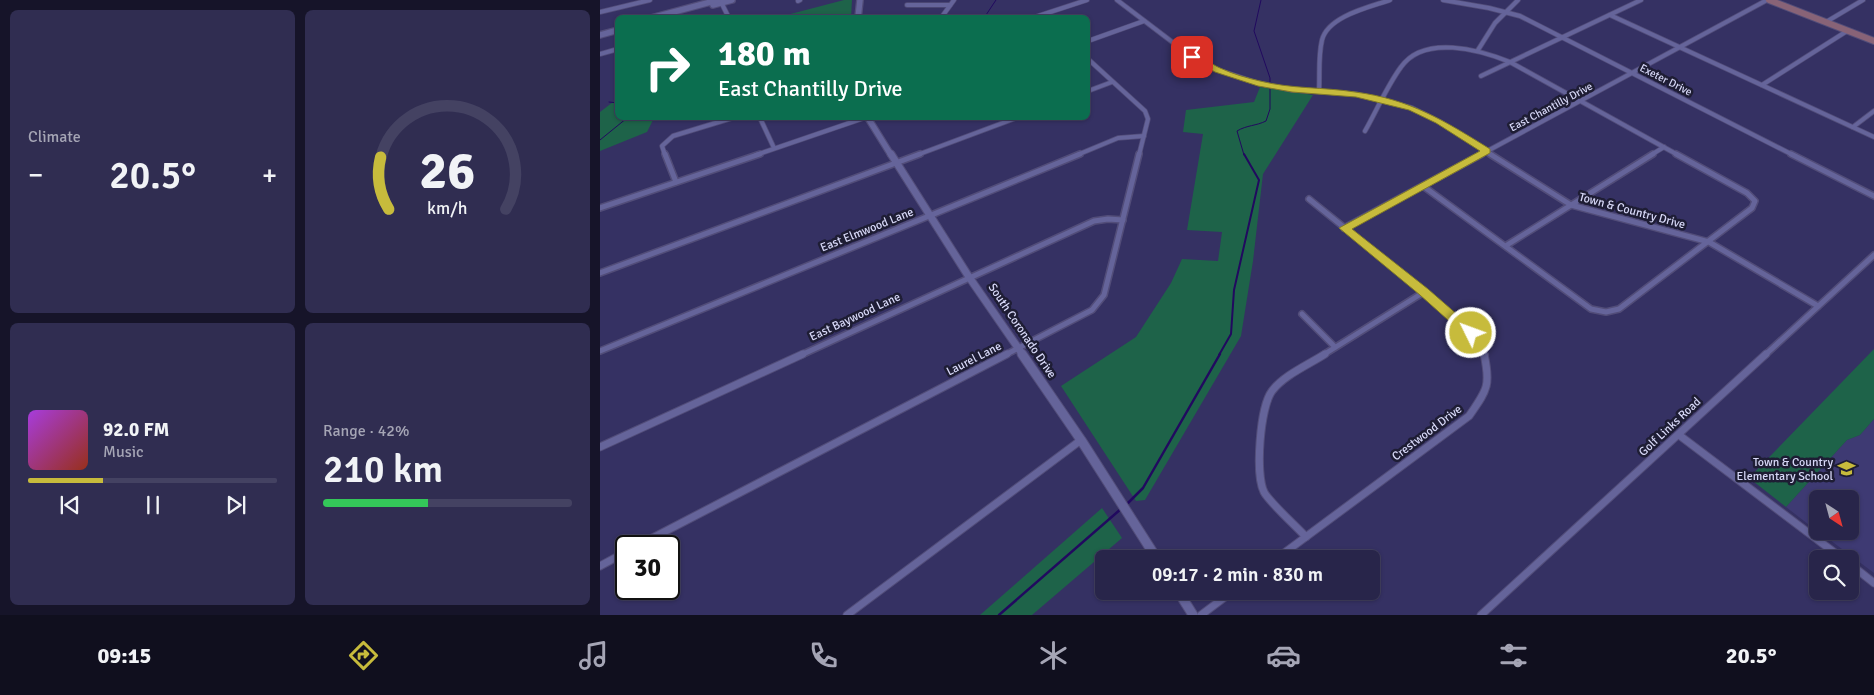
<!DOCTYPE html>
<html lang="en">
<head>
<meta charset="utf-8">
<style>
	:root { --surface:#28254a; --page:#302d51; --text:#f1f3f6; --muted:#a5a5b5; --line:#444262; --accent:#c7bb3c }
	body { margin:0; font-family:Signika,sans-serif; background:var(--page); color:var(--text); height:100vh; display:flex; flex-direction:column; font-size:19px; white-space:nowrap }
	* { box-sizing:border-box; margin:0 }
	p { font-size:16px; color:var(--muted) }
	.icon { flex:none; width:28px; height:28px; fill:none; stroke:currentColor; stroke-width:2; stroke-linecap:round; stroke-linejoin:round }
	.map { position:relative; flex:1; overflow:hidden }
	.sheet { display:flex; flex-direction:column; gap:10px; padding:10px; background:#161429; width:600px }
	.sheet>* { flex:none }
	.hud { position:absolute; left:15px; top:15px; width:475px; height:105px; border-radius:8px; box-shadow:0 1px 4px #0004,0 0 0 1px var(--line); background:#0b6e4f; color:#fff; overflow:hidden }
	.needle { width:32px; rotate:144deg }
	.fabs { position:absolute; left:1209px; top:490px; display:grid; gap:10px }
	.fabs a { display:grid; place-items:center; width:50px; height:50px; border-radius:8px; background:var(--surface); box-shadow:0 1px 4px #0004,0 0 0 1px var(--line); font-size:25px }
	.speed { position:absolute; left:15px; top:535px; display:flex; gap:10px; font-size:25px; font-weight:700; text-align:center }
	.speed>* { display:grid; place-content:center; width:65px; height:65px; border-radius:50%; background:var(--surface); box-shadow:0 1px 4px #0004,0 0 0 1px var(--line); line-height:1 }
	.speed .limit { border:2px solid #111; border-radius:8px; background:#fff; color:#111 }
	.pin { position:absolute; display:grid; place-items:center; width:42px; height:42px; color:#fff; margin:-21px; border-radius:10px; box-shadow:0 2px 8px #0006 }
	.me { position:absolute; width:55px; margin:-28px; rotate:312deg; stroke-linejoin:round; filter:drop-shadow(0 0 4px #0008) }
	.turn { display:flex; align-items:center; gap:18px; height:105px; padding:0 20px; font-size:22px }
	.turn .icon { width:65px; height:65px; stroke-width:2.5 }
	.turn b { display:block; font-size:35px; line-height:42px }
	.big { font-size:38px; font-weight:600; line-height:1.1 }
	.sheet .widget { flex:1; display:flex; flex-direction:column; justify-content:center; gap:8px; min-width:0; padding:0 18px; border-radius:8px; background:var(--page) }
	.sheet .dial { align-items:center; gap:0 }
	.dial svg { height:130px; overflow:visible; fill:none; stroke:var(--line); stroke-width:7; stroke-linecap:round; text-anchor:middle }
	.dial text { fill:var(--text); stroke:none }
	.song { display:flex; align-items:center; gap:15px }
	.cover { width:60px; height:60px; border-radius:8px; background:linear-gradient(135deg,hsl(280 70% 55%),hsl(10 70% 35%)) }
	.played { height:5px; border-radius:2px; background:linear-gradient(90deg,var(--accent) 30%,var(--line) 30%) }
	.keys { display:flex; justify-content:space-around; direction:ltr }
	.heat { display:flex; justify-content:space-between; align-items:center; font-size:28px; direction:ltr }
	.charge { height:8px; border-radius:4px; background:linear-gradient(90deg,#34c759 42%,var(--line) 0) }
	.sheet .tiles { flex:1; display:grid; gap:10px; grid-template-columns:repeat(2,1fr) }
	.trip { position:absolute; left:495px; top:550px; width:285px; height:50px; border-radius:8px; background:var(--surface); box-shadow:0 1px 4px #0004,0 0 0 1px var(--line); font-weight:600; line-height:50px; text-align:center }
	.tabs { display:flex; height:80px; justify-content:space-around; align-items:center; background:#100f1e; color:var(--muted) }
	.tabs .icon { width:35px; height:35px }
	.tabs .current { color:var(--accent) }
	.tabs b { font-size:22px; color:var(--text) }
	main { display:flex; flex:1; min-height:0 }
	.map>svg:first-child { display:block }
	.built { fill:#3e3a73 }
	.green { fill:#1e6349 }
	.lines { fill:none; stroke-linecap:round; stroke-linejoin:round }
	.stream-far2 { stroke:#21095f; stroke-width:1 }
	.stream-far1 { stroke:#21095f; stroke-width:2 }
	.stream { stroke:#21095f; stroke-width:2.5 }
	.minor-far2-casing { stroke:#524d79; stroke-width:5.5 }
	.minor-far1-casing { stroke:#524d79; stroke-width:8 }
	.minor-casing { stroke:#524d79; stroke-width:9 }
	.tertiary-far2-casing { stroke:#524d79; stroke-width:8 }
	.tertiary-far1-casing { stroke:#524d79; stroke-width:9 }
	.tertiary-casing { stroke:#524d79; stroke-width:11 }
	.secondary-casing { stroke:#524d79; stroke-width:8 }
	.minor-far2 { stroke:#65649a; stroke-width:4 }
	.minor-far1 { stroke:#65649a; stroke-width:5 }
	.minor { stroke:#65649a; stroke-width:7 }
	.tertiary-far2 { stroke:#65649a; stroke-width:5.5 }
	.tertiary-far1 { stroke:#65649a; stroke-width:7 }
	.tertiary { stroke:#65649a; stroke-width:9 }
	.secondary { stroke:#886377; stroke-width:6 }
	.route { fill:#c7bb3c; stroke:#817a27 }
	.labels { text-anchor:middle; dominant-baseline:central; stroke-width:5; stroke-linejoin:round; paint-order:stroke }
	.far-street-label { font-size:11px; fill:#d8d9f8; stroke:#1e1d34 }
	.street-label { font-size:12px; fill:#d8d9f8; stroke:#1e1d34 }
	.poi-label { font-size:12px; fill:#d8d9f8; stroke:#1e1d34; text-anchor:end }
</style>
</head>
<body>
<main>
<section class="sheet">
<div class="tiles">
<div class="widget"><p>Climate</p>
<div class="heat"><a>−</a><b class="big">20.5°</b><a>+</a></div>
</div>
<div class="widget dial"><svg viewBox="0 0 100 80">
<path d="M14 69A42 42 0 1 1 86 69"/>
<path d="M14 69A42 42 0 0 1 9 37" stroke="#c7bb3c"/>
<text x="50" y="56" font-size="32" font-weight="700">26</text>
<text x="50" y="72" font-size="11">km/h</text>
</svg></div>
<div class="widget">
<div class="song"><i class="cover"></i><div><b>92.0 FM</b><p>Music</p></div></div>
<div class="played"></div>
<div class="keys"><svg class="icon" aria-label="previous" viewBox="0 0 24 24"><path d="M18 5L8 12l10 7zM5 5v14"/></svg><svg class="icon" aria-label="pause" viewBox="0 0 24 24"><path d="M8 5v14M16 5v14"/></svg><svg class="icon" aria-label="next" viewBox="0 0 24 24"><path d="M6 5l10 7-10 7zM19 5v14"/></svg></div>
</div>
<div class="widget"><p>Range · 42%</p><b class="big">210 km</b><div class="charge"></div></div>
</div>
</section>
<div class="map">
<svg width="1274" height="615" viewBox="0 0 1274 615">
	<rect width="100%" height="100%" fill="#353163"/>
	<path class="built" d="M1274,419V573L1218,531H1250V499H1218L1217,531L1186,507L1247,440L1260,435Z"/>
	<g class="green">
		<path d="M244,0H252L251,17H179Z"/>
		<path d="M660,87L713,95L663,174L653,261L641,336L545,500L536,501L461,386L536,337L571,283L582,259L618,261L622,232L587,230L603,134L583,132L586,110L654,102Z"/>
		<path d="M17,99L18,118H54L47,132L0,151V112Z"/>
		<path d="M1274,349V419L1260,435L1247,440L1186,507L1149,478Z"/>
		<path d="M502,508L522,538L432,615H380Z"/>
	</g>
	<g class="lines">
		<g class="stream-far2">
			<path d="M384,18L396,0"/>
			<path d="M9,102L18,103"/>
			<path d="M0,140L27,118"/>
			<path d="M644,155L637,131C647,125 656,126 666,121L670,109V78L654,31L661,0"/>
		</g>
		<path class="stream-far1" d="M619,355L631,334L634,290L659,180L644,154"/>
		<g class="stream">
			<path d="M526,505L543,488L620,354"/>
			<path d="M399,615L522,508"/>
		</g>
		<defs>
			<g id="minor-far2">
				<path d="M120,0L129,18"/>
				<path d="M517,0L592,57L618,70L658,83L692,90L756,94L812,108L840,122L892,155"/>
				<path d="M843,0L889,8L920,16L1193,155"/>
				<path d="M198,1L200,0"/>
				<path d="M307,5H350"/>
				<path d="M0,12L50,0"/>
				<path d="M1010,15L1274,137"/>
				<path d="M341,18L354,0"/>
				<path d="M432,18L487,0"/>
				<path d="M1226,22L1263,0"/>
				<path d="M488,41L544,21"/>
				<path d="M878,50L895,23L918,0"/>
				<path d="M0,54L18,49"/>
				<path d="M488,59L545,111L548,119L539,155"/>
				<path d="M881,76L1041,0"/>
				<path d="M1162,85L1247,31"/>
				<path d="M488,91L512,82"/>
				<path d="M719,91C720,74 718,57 722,40C728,16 770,7 790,0"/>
				<path d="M160,118L174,148"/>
				<path d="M1253,127L1274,111"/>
				<path d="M765,131C777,110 787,86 801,67C824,34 880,50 910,62L1078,155"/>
				<path d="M65,155L62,146L73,136L132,118"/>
				<path d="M156,155L264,118"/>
				<path d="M317,155L416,118"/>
				<path d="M477,155L518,138L544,136"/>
				<path d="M880,155L1167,0"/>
				<path d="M1051,155L1064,147"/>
			</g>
			<g id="minor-far1">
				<path d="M65,154L76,182"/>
				<path d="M890,154L971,205L1109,242L1218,306"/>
				<path d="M1191,154L1274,196"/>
				<path d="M823,186L991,309L1006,312L1019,309L1152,208L1155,201L1147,193L1076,154"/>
				<path d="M709,199L824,292L871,333L885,355"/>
				<path d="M0,208L160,154"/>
				<path d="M744,228L882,154"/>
				<path d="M907,245L1053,154"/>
				<path d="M0,273L320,154"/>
				<path d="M702,314L735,347"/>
				<path d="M0,351L480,154"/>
				<path d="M201,355L494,221L508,219L523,220"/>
				<path d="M405,355L492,310L504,295L539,154"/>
				<path d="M723,355L824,292"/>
				<path d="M1165,355L1274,255"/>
			</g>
			<g id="minor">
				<path d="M1079,435L1243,559"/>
				<path d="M0,447L203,354"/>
				<path d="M706,537C697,527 669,502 664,492C655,474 660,407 672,391C684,375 708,365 725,354"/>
				<path d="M37,546L407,354"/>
				<path d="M676,559L869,416C887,390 891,386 884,354"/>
				<path d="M1250,564L1274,583"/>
				<path d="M0,566L26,552"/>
				<path d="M247,615L481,440"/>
				<path d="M601,615L633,591"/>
				<path d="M881,615L1166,354"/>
			</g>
			<g id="tertiary-far2">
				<path d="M113,5L132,0"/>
				<path d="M51,18L118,0"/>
				<path d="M258,18L260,0"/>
				<path d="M0,35L18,30"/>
				<path d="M268,118L291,155"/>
			</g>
			<path id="tertiary-far1" d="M291,154L369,277L423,355"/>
			<g id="tertiary">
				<path d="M422,354L481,440L557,559"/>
				<path d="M578,591L593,615"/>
			</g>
			<path id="secondary" d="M1169,0L1274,41"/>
		</defs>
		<use href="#minor-far2" class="minor-far2-casing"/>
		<use href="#minor-far1" class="minor-far1-casing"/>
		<use href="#minor" class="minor-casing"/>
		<use href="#tertiary-far2" class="tertiary-far2-casing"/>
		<use href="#tertiary-far1" class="tertiary-far1-casing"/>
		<use href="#tertiary" class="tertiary-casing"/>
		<use href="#secondary" class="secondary-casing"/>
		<use href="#minor-far2" class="minor-far2"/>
		<use href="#minor-far1" class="minor-far1"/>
		<use href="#minor" class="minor"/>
		<use href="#tertiary-far2" class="tertiary-far2"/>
		<use href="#tertiary-far1" class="tertiary-far1"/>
		<use href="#tertiary" class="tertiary"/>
		<use href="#secondary" class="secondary"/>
	</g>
	<path class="route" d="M590,55C600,54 611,64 620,68C633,74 647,78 660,81C692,89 723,87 755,92C810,99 845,121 890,149V153L752,229L828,289L875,330L877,333L875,337H867L820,295L739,228L880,151L836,123L809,110L756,97L692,92L658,86L615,72L590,58Z"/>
	<defs>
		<symbol id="school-bare" viewBox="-9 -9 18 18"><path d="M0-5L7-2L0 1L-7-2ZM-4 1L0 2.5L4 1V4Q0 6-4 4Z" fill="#c7bb3c" stroke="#1e1d34" stroke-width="2.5" paint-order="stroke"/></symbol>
	</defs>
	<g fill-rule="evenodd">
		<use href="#school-bare" x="1234" y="456" width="25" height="25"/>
	</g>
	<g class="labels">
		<g class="far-street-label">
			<text transform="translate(1066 80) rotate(27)">Exeter Drive</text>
			<text transform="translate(951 107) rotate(-28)">East Chantilly Drive</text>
		</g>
		<g class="street-label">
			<text transform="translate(1032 211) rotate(15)">Town &amp; Country Drive</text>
			<text transform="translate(267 230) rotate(-22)">East Elmwood Lane</text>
			<text transform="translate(255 317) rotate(-25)">East Baywood Lane</text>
			<text transform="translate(422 331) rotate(56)">South Coronado Drive</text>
			<text transform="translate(374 359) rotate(-27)">Laurel Lane</text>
			<text transform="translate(1070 427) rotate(-43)">Golf Links Road</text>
			<text transform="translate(827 433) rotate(-37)">Crestwood Drive</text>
		</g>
		<g class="poi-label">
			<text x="1233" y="462">Town &amp; Country<tspan x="1233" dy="14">Elementary School</tspan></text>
		</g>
	</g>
</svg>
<div class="fabs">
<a><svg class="needle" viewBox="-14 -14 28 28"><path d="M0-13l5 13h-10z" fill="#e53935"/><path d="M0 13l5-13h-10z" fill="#a5a5b5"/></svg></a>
<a><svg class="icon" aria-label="search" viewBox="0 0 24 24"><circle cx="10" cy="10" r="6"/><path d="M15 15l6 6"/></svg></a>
</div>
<div class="speed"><div class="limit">30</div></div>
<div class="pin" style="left:592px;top:57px;background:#d93025"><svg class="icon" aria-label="arrive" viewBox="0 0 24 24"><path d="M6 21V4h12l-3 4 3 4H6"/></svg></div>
<svg class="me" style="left:871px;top:333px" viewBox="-20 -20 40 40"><circle r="17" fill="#c7bb3c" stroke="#fff" stroke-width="3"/><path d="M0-11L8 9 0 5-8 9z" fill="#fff"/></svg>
<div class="trip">09:17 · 2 min · 830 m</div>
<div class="hud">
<div class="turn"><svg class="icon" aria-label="right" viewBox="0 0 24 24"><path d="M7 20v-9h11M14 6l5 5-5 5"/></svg><div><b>180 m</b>East Chantilly Drive</div></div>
</div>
</div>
</main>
<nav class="tabs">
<b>09:15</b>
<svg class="icon current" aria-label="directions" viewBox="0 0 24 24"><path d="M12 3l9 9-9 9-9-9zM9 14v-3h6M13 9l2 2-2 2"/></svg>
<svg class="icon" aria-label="music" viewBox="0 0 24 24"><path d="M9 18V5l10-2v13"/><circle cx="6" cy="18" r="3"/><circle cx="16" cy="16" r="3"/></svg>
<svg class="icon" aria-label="phone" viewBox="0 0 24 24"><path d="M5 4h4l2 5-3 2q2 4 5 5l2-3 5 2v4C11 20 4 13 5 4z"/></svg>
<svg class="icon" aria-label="climate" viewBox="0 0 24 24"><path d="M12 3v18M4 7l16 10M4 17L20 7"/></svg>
<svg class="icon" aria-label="car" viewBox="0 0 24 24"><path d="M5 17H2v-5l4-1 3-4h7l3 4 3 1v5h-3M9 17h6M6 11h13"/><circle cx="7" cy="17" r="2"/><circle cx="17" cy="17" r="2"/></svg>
<svg class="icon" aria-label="filters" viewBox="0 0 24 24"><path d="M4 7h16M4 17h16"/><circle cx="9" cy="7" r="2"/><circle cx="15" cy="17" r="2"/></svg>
<b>20.5°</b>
</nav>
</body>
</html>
